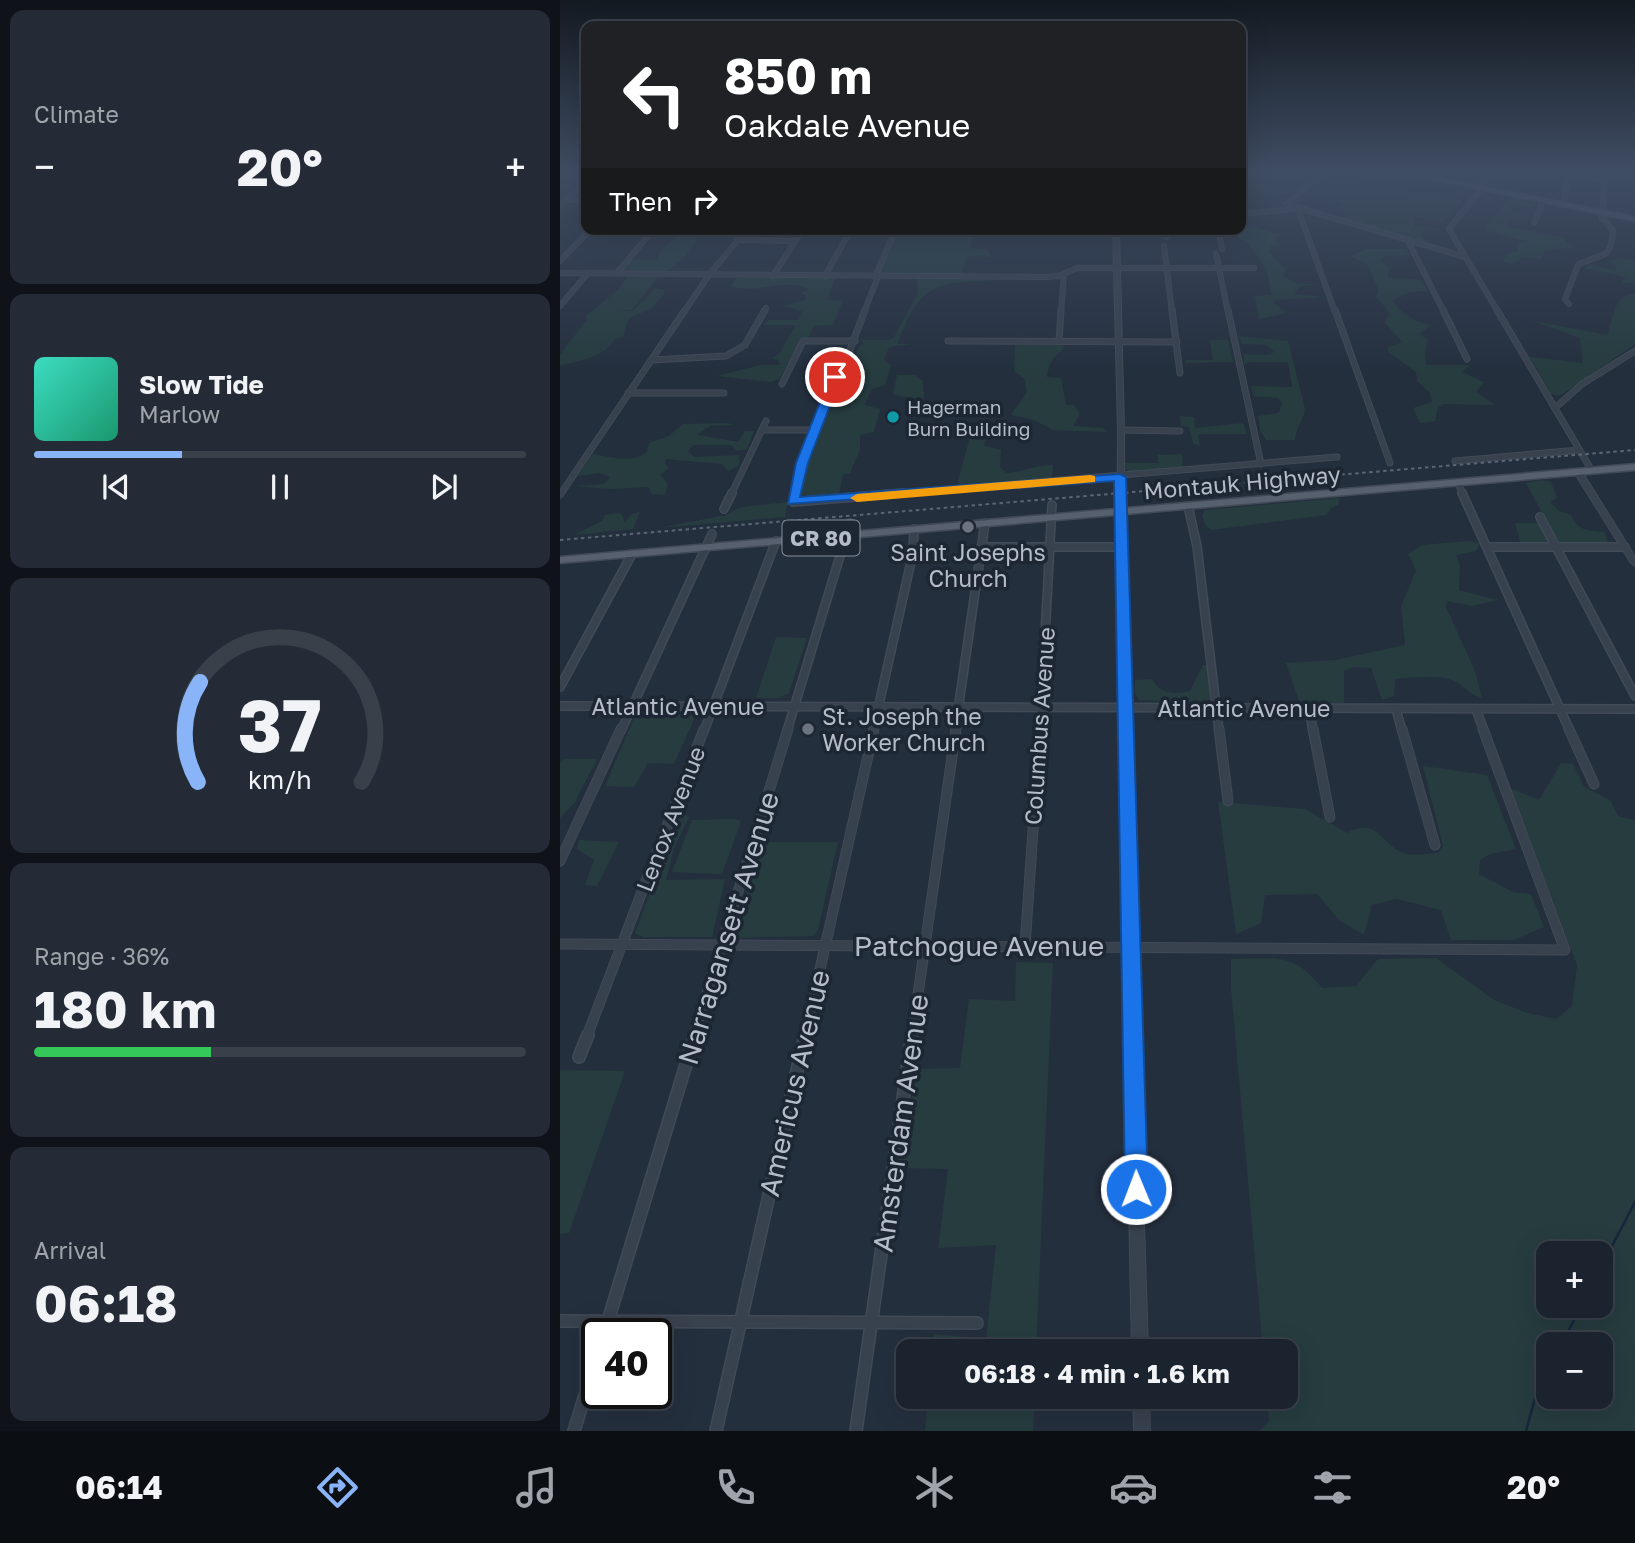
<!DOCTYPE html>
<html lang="en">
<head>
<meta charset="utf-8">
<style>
	:root { --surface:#1b232e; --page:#242b36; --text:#f1f3f6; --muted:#a0a4aa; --line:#39404a; --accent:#8ab4f8 }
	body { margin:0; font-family:"Golos Text",sans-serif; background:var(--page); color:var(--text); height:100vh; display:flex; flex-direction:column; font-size:26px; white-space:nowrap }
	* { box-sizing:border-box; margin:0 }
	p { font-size:23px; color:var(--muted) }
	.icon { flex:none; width:38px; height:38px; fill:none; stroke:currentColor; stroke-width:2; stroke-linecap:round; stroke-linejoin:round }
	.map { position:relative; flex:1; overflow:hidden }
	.drawer { display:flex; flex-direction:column; gap:10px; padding:10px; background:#0f1319; width:560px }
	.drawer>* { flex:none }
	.banner { position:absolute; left:21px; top:21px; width:665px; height:214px; border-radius:14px; box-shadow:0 7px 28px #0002,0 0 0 2px var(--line); background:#202124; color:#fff; overflow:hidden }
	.tools { position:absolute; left:976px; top:1241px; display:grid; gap:14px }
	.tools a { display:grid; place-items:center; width:77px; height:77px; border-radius:14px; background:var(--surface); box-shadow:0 7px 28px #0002,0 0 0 2px var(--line); font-size:35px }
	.speed { position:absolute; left:21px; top:1318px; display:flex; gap:14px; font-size:35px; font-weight:700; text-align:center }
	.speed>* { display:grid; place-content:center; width:91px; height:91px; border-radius:50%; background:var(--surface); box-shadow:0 7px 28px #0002,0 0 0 2px var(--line); line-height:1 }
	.speed .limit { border:4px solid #111; border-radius:10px; background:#fff; color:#111 }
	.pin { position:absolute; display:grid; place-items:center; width:60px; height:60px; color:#fff; margin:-30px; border:4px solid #fff; border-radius:50%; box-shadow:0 2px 7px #0007 }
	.me { position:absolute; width:77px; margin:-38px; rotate:359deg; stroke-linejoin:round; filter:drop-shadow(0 0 5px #0008) }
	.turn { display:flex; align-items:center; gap:24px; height:147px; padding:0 28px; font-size:32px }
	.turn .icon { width:91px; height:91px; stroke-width:2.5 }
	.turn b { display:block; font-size:49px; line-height:60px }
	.then { display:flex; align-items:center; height:66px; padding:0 28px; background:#0003; gap:14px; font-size:26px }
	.big { font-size:52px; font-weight:700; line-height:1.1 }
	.drawer .tile { flex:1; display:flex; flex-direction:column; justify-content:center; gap:10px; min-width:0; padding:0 24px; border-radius:14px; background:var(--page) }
	.drawer .dial { align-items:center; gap:0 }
	.dial svg { height:182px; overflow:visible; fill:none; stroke:var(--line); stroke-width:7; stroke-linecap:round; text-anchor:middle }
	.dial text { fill:var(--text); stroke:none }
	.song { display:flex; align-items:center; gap:21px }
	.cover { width:84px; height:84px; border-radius:10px; background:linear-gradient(135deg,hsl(170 70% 55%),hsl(160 70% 35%)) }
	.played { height:7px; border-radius:4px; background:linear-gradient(90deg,var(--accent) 30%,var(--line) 30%) }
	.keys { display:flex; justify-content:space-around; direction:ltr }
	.heat { display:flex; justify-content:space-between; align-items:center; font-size:38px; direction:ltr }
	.charge { height:10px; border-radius:5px; background:linear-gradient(90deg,#34c759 36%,var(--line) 0) }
	.trip { position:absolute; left:336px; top:1339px; width:402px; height:70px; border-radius:14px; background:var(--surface); box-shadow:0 7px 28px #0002,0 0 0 2px var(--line); font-weight:700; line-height:70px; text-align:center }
	.tab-bar { display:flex; height:112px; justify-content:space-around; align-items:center; background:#0b0e12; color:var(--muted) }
	.tab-bar .icon { width:49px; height:49px }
	.tab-bar .selected { color:var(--accent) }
	.tab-bar b { font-size:32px; color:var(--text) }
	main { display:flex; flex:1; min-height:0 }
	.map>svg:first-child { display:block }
	.green { fill:#263c3f; fill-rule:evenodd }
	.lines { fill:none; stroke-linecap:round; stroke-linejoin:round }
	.stream-far1 { stroke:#17263c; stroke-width:2 }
	.stream { stroke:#17263c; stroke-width:2.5 }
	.minor-far4-casing { stroke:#414a57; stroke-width:6 }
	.minor-far3-casing { stroke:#414a57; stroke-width:7 }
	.minor-far2-casing { stroke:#414a57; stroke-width:10 }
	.minor-far1-casing { stroke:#414a57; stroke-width:11 }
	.minor-casing { stroke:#414a57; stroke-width:14 }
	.tertiary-casing { stroke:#414a57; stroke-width:2 }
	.secondary-casing { stroke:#414a57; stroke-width:3 }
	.primary-casing { stroke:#414a57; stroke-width:3 }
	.minor-far4 { stroke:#38414e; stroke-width:4.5 }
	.minor-far3 { stroke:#38414e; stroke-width:5 }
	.minor-far2 { stroke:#38414e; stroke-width:7 }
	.minor-far1 { stroke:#38414e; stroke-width:9 }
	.minor { stroke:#38414e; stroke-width:11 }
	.tertiary { fill:#38414e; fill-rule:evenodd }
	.secondary { fill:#465061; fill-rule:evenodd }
	.primary { fill:#56606e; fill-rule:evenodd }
	.rail { stroke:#5a6575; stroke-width:2; stroke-dasharray:3.5 3.5; stroke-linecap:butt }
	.route { fill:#1a73e8; stroke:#114b97; stroke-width:2 }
	.slow { fill:#f59e0b }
	.culture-dot { fill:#0f9aa8; stroke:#1d2633; stroke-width:2.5 }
	.worship-dot { fill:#6b7280; stroke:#1d2633; stroke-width:2.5 }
	.labels { text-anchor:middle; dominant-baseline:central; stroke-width:7; stroke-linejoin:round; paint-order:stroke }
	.far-poi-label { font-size:19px; fill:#b4bcc9; stroke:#1d2633; text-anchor:start }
	.shield { fill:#1d2633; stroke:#878f9c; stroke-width:2 }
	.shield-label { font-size:21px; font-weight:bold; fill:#b4bcc9 }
	.street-label { font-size:23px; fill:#b4bcc9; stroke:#1d2633 }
	.poi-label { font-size:23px; fill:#b4bcc9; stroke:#1d2633 }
	.near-street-label { font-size:28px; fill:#b4bcc9; stroke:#1d2633 }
</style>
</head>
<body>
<main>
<section class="drawer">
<div class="tile"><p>Climate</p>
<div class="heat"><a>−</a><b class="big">20°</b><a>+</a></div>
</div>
<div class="tile">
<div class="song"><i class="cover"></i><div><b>Slow Tide</b><p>Marlow</p></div></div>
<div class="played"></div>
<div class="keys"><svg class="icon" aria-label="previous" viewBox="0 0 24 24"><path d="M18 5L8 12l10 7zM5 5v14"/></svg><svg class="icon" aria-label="pause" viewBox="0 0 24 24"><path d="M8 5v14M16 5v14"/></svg><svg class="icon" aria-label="next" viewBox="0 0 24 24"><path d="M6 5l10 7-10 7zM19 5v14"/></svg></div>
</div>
<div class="tile dial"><svg viewBox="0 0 100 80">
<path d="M14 69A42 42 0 1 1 86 69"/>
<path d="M14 69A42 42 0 0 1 15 25" stroke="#8ab4f8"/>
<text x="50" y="56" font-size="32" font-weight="700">37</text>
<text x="50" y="72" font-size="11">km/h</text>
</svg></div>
<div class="tile"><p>Range · 36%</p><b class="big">180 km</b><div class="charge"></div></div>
<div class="tile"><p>Arrival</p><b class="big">06:18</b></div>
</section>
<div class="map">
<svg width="1075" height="1431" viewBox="0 0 1075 1431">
	<rect width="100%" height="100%" fill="#242f3e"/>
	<g class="green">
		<path d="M693,170L756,173L753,175L715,172L720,177L745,180L704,178L700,182L723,188L744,185L729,194L694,191Z"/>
		<path d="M766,174L805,182L772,178L903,201L883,222L853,216L855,225L850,236L857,226L882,230L862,231L861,236L869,245L787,221L781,206L784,203L766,200L770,195L751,191L769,177L749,190L745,189Z"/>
		<path d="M954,198L977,203L973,207L950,206L953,212L972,215L968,219H949L945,223L949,227L1001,237L1013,247L985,251L981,259L963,257L952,264L943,261L946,254L958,251L957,241L968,242L928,231L925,227L949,199Z"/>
		<path d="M695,227L719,235L714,238L719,245L710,247L708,251L725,269L723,276L736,283L760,285L741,286L734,294L764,297L717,300L714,303L727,313L699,319L695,296L712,295L707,271L688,242L679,239L678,229Z"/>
		<path d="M126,229H155L139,235L125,257L105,273L62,270L71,259L97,260L101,250Z"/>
		<path d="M340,229H416L410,248L427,249L431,257L407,256L401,276H318Z"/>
		<path d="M807,249H846L850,255L823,257L819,261L829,267L828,277L860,280L868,291L850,292L832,300C841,314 855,322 871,325L859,334L868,340L865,351L866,365H910L902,372L924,382L916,392L935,405L883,404L878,407L875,421L860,423L853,408L872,402L870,393L857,381L856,372L828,352V347L842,342L824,322L830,314L816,296L819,291L807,264L790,256Z"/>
		<path d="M1058,258L1075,260V284L1061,282L1066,277L1024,268L1029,264L1055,271L1057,266L1047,262Z"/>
		<path d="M67,277H98L72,310L56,311H72L96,288L104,290V294L91,309L69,318L63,337L54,340C45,357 18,362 0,365V355L27,319L26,316L58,290Z"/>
		<path d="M177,278H268L275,279L267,300L283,301L273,325L254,326L248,339L241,340L219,379L212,382L157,376L201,365H220L218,360L211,359L219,354L236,325H203L208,320H238L242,311L223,306L245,300L246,296L241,293L249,289C224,277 196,296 170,286Z"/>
		<path d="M357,279L443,280C381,283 360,278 338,344H354L329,347L324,360L331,366L325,385L312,389L304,405L320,409L314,432L300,435V450L290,473L283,475L279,493L266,497L241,495L238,492L273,387L282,389L290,366L283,364V361L296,355L300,345L304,344L301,340H329L334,337L358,293Z"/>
		<path d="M1075,293V344L1000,396L991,394L970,357L1023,363L1020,338L973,321L1047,335C1054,318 1053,295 1075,293Z"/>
		<path d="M678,336L728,341L745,409C744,421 736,426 735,440H706L700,431L698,416L719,413L722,403L718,398L694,396L691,386L732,387L728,362H690L684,365V354L709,355L714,352L706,345L682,344Z"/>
		<path d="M650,340H668L673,362L626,363V360H653Z"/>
		<path d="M500,344L504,347L502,351C493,355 488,367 487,377L501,378L506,405H514L520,414L513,426L543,428L547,432L493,430L474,420L451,415L467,392L464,378L454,371L455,345Z"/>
		<path d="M337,375H354L363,381L364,407L350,409L354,398L333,395Z"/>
		<path d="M620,416L634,417L635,428L683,423L687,434H638L640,446L633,443L629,427L621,426Z"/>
		<path d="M167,423L176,425L150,426L137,435L178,442L185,431H194L187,449L177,451L171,445H133L127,452L135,457L179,455V465L168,471L162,464L106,459L105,464L109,468L100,475L108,484L105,495L92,494L88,487L51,489L15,486L44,484L50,477L40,473L17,476L33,454C51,457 72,464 87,452L89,443L109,436L123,424Z"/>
		<path d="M411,433H422L426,440L423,445L441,450L440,467L446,473C463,472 475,465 493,465L492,478L400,485L398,481Z"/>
		<path d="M622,454L623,469L569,473L564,463H598V455Z"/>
		<path d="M981,480L991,482L997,498L990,502L999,511L1011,515C1019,532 1027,530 1044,532L1049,544H999L966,483Z"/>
		<path d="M780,498L778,505L771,508L766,515L652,530L646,526L642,515L645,510Z"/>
		<path d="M228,502L225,517L99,528L166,515L181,507Z"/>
		<path d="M80,512L73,529L14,535L42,521L45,515L59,513L63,516L64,523L72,514Z"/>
		<path d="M955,523H978L990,545L961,544Z"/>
		<path d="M908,541L920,543L916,551L896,555L900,565L899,590L938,600L912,606L887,601L886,607L915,671L922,698C911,695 907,689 898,683C883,673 853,678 835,679L834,696L822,700L811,668L793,667L784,671V703L740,704L726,663L775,660L845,645L841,606L856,571L848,554L862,545Z"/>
		<path d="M216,637L247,638L229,693L219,698H196Z"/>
		<path d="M643,665H647L650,700L637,702L579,700L574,691L575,680L592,679C599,694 616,695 630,691Z"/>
		<path d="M79,714L136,715L114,764L88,763L74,787L45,786L74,718Z"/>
		<path d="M4,759H37L15,802L0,818V763Z"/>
		<path d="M1001,763L1013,764L1024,787L1050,800L1058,816L1075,820V1431H700L709,1420L707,1397L726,1396V1351H703L671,988V959C714,959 733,951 762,988L796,986L818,959L876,958L934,1000L967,1013L996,1019L1012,1006L1017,965L950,788L979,800ZM989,1253H1041V1306H989ZM989,1344H1041V1396H989Z"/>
		<path d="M863,766L927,775L956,849L930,854L920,860L919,874L953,892L971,894L984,927L954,940H891L881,910L837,899L812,905L804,935L780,921L757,894L705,895L701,923L676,934L658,802L745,809L787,833C818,816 820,844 844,853C853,857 869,853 878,853L883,846Z"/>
		<path d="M121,811L129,817L114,848L106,880L165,879L152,937H83L75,933Z"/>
		<path d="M174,819L181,821L162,874L112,872L132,820Z"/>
		<path d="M19,840L59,842L37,886L25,885L34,860L17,849Z"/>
		<path d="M201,842H278L258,930L253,936L173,938Z"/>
		<path d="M456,962L493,963L476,1351H372L374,1334L426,1339L436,1245L378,1248L388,1169L340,1168L356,1069L400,1068L409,999L455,1001Z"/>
		<path d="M0,1070L65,1071L9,1233L0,1234Z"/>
		<path d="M368,1397H475L473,1431H365Z"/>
	</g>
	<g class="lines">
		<path class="stream-far1" d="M888,172L895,170"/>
		<g class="stream">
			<path d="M1041,1267L1075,1202"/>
			<path d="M1002,1344L1021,1306"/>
			<path d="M966,1431L977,1391L989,1369"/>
		</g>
		<defs>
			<g id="minor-far4">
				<path d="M767,170L726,204L905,257"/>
				<path d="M1071,170L1075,171"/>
				<path d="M1007,175L1045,179"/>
				<path d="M920,188L934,170"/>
				<path d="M922,188L889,229L938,312"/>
				<path d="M1005,198L1008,170"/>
				<path d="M6,200H26"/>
				<path d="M0,206L26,182"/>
				<path d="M738,209L775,312"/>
				<path d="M681,214L735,209"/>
				<path d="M974,223L983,200"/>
				<path d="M605,229L606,237"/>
				<path d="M658,229L662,249"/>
				<path d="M178,240L235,241"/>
				<path d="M848,241L884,312"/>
				<path d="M604,246L612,312"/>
				<path d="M656,254L668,312"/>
				<path d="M0,261L31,229"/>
				<path d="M0,273L484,277L499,276L517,268H694"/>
				<path d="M56,274L94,229"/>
				<path d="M149,275L187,229"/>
				<path d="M213,276L243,229"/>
				<path d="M265,276L291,229"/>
				<path d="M315,277L336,229"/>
				<path d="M1009,304L1005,299L1018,265C1041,252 1051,263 1053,230L1042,218L1045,170"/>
				<path d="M0,306L28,273"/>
				<path d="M124,312L149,275"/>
				<path d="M204,312L206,308"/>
				<path d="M304,312L318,277"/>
				<path d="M501,312L504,273"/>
			</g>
			<g id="minor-far3">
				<path d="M612,310L620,373"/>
				<path d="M668,310L701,464"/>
				<path d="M775,310L830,463"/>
				<path d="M883,310L907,359"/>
				<path d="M937,310L1032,471"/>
				<path d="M388,341L617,342"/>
				<path d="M499,341L501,310"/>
				<path d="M288,355L305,310"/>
				<path d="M92,360L166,356L185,345L205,310"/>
				<path d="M222,384L243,341H295"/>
				<path d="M68,393H164"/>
				<path d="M995,408L1022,384L1075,351"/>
				<path d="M202,430H253"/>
				<path d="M561,430L620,431"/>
				<path d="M895,461L1019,450"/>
				<path d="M898,483L903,495"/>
				<path d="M0,495L125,310"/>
				<path d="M171,495L206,421"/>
				<path d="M235,495L242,463L275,378"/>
				<path d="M322,495L777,457"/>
			</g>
			<g id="minor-far2">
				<path d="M235,493L233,502L343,493"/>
				<path d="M902,493L1010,731"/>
				<path d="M628,506L637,546L659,731"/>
				<path d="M164,509L172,493"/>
				<path d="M980,517L1075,696"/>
				<path d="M421,547H562"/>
				<path d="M928,547H1065"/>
				<path d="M0,687L72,554"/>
				<path d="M0,706L1075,709"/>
				<path d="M749,708L753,731"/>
				<path d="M836,709L842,731"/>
				<path d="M916,709L924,731"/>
				<path d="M61,731L152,534"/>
				<path d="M144,731L216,541"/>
				<path d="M227,731L290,523"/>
				<path d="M313,731L353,553L354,529"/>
				<path d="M395,731L425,523"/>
				<path d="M480,731L492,505"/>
			</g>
			<g id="minor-far1">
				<path d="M659,729L668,801"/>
				<path d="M753,729L770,817"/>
				<path d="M842,729L875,845"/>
				<path d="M1009,729L1034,784"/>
				<path d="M0,861L61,729"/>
				<path d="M0,944L1005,950L923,729"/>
				<path d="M465,946L480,729"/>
				<path d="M27,1036L144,729"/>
				<path d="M134,1036L228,729"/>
				<path d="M245,1036L314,729"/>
				<path d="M352,1036L396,729"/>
			</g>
			<g id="minor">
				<path d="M19,1057L28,1035"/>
				<path d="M0,1321L417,1323"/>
				<path d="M44,1334L135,1035"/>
				<path d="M14,1431L37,1356"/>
				<path d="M156,1431L245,1035"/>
				<path d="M296,1431L352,1035"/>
			</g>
			<g id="tertiary">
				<path d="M553,229H559L564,430L565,619L588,1351H572L557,619L558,430Z"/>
				<path d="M1015,470H1021L1075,557V566L1071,563L1014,472Z"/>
				<path d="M573,1396H589L590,1431H574Z"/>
			</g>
			<path id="secondary" d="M828,170H839L1075,217V221Z"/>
			<path id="primary" d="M1075,464V470L0,563V557Z"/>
		</defs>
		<use href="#minor-far4" class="minor-far4-casing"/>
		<use href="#minor-far3" class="minor-far3-casing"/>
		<use href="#minor-far2" class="minor-far2-casing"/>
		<use href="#minor-far1" class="minor-far1-casing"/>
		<use href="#minor" class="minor-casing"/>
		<use href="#tertiary" class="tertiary-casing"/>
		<use href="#secondary" class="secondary-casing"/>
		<use href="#primary" class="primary-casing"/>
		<use href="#minor-far4" class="minor-far4"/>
		<use href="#minor-far3" class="minor-far3"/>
		<use href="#minor-far2" class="minor-far2"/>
		<use href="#minor-far1" class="minor-far1"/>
		<use href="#minor" class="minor"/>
		<use href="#tertiary" class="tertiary"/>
		<use href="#secondary" class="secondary"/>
		<use href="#primary" class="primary"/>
		<path class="rail" d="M0,540L1075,450"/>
	</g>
	<linearGradient id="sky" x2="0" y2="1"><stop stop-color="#141a22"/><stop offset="0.46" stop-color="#3f4d63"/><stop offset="1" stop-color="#3f4d63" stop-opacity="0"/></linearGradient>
	<rect width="1075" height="371" fill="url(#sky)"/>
	<path class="route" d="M275,374L281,377L248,463L240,497L560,474L566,477L588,1189L585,1197L576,1200L568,1197L565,1189L554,481L228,504L236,463L270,377Z"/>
	<path class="slow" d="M530,475L535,476V482L297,502L290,498L297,494Z"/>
	<circle class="culture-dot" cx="333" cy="417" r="7"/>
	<g class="worship-dot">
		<circle cx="408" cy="527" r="7"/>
		<circle cx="248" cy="729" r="7"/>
	</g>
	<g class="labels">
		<g class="far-poi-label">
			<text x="347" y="406">Hagerman<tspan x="347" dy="22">Burn Building</tspan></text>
		</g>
		<rect class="shield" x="222.5" y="520.5" width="77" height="35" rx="5"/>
		<g class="shield-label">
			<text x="261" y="538">CR 80</text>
		</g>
		<g class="street-label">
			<text transform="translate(682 482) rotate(-5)">Montauk Highway</text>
			<text x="118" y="706">Atlantic Avenue</text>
			<text x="684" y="708">Atlantic Avenue</text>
			<text transform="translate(479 726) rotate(-86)">Columbus Avenue</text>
			<text transform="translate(110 819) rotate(-69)">Lenox Avenue</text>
		</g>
		<g class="poi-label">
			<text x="408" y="552">Saint Josephs<tspan x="408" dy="26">Church</tspan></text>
			<text x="262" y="716" text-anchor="start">St. Joseph the<tspan x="262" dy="26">Worker Church</tspan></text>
		</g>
		<g class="near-street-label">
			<text transform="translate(168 928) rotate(-73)">Narragansett Avenue</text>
			<text x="419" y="945">Patchogue Avenue</text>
			<text transform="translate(234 1083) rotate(-77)">Americus Avenue</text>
			<text transform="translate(340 1123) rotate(-82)">Amsterdam Avenue</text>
		</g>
	</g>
</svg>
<div class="tools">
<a>+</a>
<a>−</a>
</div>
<div class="speed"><div class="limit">40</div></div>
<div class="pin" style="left:275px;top:377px;background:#d93025"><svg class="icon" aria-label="arrive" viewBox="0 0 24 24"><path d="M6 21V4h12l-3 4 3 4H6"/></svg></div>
<svg class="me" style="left:576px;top:1189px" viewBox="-20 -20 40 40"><circle r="17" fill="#1a73e8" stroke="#fff" stroke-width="3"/><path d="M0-11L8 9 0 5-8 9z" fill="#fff"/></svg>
<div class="trip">06:18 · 4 min · 1.6 km</div>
<div class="banner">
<div class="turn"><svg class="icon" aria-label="left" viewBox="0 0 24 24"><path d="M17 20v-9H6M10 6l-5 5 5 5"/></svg><div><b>850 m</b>Oakdale Avenue</div></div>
<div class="then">Then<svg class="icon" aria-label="right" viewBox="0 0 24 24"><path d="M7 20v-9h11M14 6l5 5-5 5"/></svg></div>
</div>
</div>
</main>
<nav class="tab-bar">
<b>06:14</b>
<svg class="icon selected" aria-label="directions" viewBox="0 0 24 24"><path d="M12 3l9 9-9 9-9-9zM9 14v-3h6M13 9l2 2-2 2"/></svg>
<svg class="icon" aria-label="music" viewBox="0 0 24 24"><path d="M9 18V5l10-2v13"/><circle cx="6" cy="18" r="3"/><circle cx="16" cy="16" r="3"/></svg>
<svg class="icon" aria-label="phone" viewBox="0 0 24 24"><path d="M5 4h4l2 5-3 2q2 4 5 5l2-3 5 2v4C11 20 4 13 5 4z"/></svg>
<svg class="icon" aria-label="climate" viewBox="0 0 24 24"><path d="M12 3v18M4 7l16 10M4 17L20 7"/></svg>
<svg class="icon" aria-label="car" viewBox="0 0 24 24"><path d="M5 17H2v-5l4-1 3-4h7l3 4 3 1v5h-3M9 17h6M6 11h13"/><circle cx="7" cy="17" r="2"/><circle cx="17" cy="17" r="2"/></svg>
<svg class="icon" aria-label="filters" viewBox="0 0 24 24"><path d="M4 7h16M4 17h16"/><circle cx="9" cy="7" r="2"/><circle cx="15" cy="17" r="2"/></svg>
<b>20°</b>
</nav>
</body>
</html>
